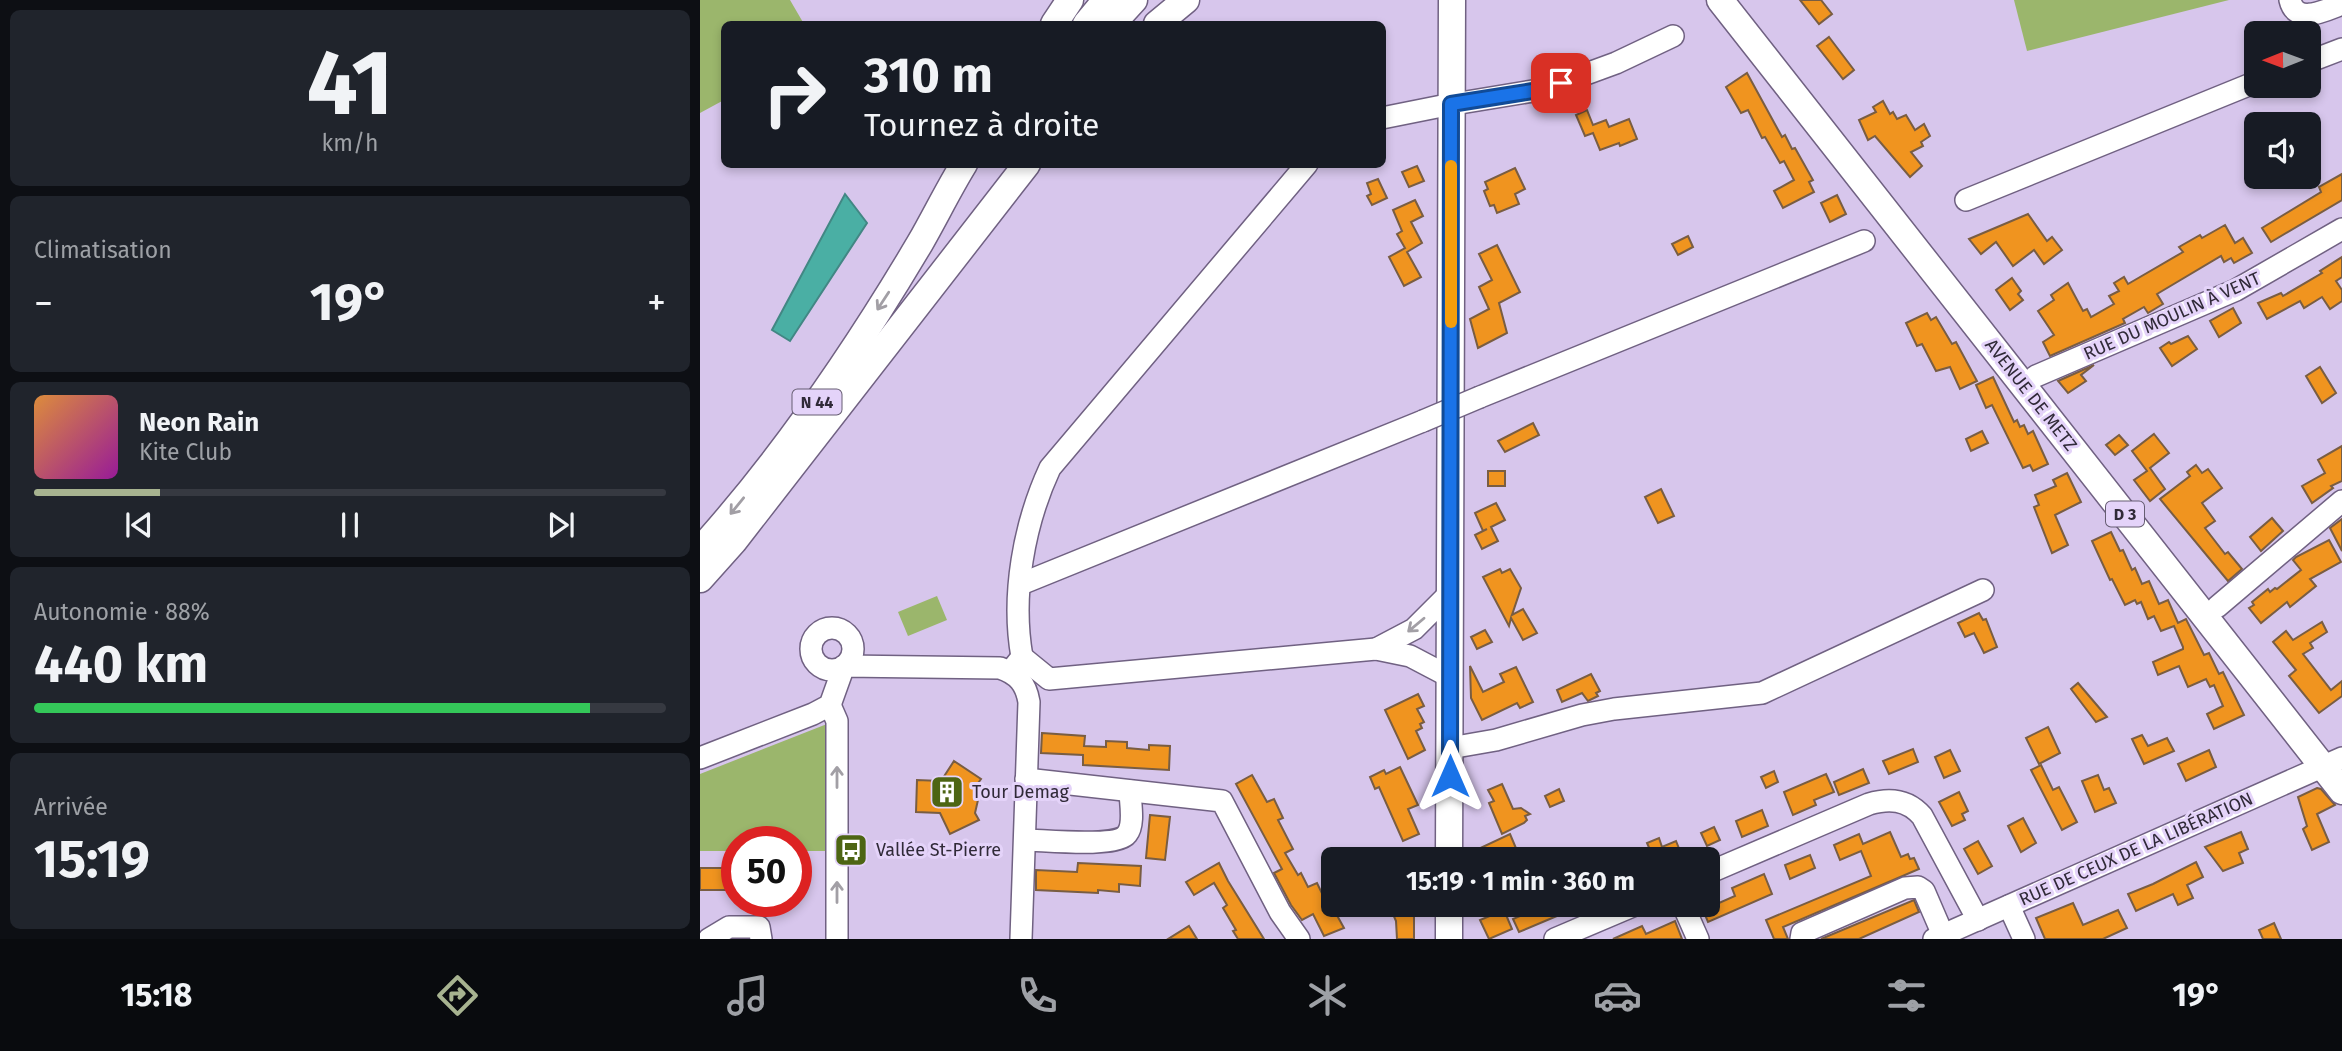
<!DOCTYPE html>
<html lang="fr">
<head>
<meta charset="utf-8">
<style>
	:root { --surface:#171b24; --page:#20242c; --text:#f1f3f6; --muted:#9ea1a6; --line:#363941; --accent:#a7b390 }
	body { margin:0; font-family:"Fira Sans",sans-serif; background:var(--page); color:var(--text); height:100vh; display:flex; flex-direction:column; font-size:26px; white-space:nowrap }
	* { box-sizing:border-box; margin:0 }
	p { font-size:23px; color:var(--muted) }
	.icon { flex:none; width:38px; height:38px; fill:none; stroke:currentColor; stroke-width:2; stroke-linecap:round; stroke-linejoin:round }
	.map { position:relative; flex:1; overflow:hidden }
	.side { display:flex; flex-direction:column; gap:10px; padding:10px; background:#0d0f14; width:700px }
	.side>* { flex:none }
	.guide { position:absolute; left:21px; top:21px; width:665px; height:147px; border-radius:10px; box-shadow:0 4px 10px #0003; background:#171b24; color:var(--text); overflow:hidden }
	.needle { width:46px; rotate:269deg }
	.buttons { position:absolute; left:1544px; top:21px; display:grid; gap:14px }
	.buttons a { display:grid; place-items:center; width:77px; height:77px; border-radius:10px; background:var(--surface); box-shadow:0 4px 10px #0003; font-size:35px }
	.speed { position:absolute; left:21px; top:826px; display:flex; gap:14px; font-size:35px; font-weight:700; text-align:center }
	.speed>* { display:grid; place-content:center; width:91px; height:91px; border-radius:50%; background:var(--surface); box-shadow:0 4px 10px #0003; line-height:1 }
	.speed .limit { border:10px solid #d22; background:#fff; color:#111 }
	.pin { position:absolute; display:grid; place-items:center; width:60px; height:60px; color:#fff; margin:-30px; border-radius:14px; box-shadow:0 4px 10px #0006 }
	.me { position:absolute; width:77px; margin:-38px; rotate:0deg; stroke-linejoin:round; filter:drop-shadow(0 0 5px #0008) }
	.turn { display:flex; align-items:center; gap:24px; height:147px; padding:0 28px; font-size:32px }
	.turn .icon { width:91px; height:91px; stroke-width:2.5 }
	.turn b { display:block; font-size:49px; line-height:60px }
	.big { font-size:52px; font-weight:700; line-height:1.1 }
	.side .tile { flex:1; display:flex; flex-direction:column; justify-content:center; gap:10px; min-width:0; padding:0 24px; border-radius:10px; background:var(--page) }
	.side .dial { align-items:center; gap:0 }
	.dial b { font-size:91px; line-height:1 }
	.song { display:flex; align-items:center; gap:21px }
	.cover { width:84px; height:84px; border-radius:10px; background:linear-gradient(135deg,hsl(30 70% 55%),hsl(300 70% 35%)) }
	.played { height:7px; border-radius:4px; background:linear-gradient(90deg,var(--accent) 20%,var(--line) 20%) }
	.keys { display:flex; justify-content:space-around; direction:ltr }
	.heat { display:flex; justify-content:space-between; align-items:center; font-size:38px; direction:ltr }
	.charge { height:10px; border-radius:5px; background:linear-gradient(90deg,#34c759 88%,var(--line) 0) }
	.trip { position:absolute; left:621px; top:847px; width:399px; height:70px; border-radius:10px; background:var(--surface); box-shadow:0 4px 10px #0003; font-weight:700; line-height:70px; text-align:center }
	.dock { display:flex; height:112px; justify-content:space-around; align-items:center; background:#090b0e; color:var(--muted) }
	.dock .icon { width:49px; height:49px }
	.dock .active { color:var(--accent) }
	.dock b { font-size:32px; color:var(--text) }
	main { display:flex; flex:1; min-height:0 }
	.map>svg:first-child { display:block }
	.green { fill:#9bb66c }
	.water { fill:#4aafa4; stroke:#428784; stroke-width:2 }
	.building { fill:#f0941f; stroke:#795d42; stroke-width:2 }
	.lines { fill:none; stroke-linecap:round; stroke-linejoin:round }
	.minor-casing { stroke:#706182; stroke-width:24 }
	.major-casing { stroke:#706182; stroke-width:29 }
	.minor { stroke:#fff; stroke-width:21 }
	.major { stroke:#fff; stroke-width:26 }
	.minor-bridge-casing { stroke:#706182; stroke-width:24; stroke-linecap:butt }
	.minor-bridge { stroke:#fff; stroke-width:21 }
	.oneway { stroke:#a29fa5 }
	.route-casing { stroke:#114b97; stroke-width:18 }
	.route { stroke:#1a73e8; stroke-width:12 }
	.slow { stroke:#f59e0b; stroke-width:12 }
	.labels { text-anchor:middle; dominant-baseline:central; stroke-width:6; stroke-linejoin:round; paint-order:stroke }
	.shield { fill:#e4d3f9; stroke:#665d72; stroke-width:2 }
	.shield-label { font-size:16px; font-weight:bold; fill:#302a38 }
	.street-label { font-size:18px; fill:#302a38; stroke:#e4d3f9 }
	.poi-label { font-size:18px; fill:#302a38; stroke:#e4d3f9; text-anchor:start }
</style>
</head>
<body>
<main>
<section class="side">
<div class="tile dial"><b>41</b><p>km/h</p></div>
<div class="tile"><p>Climatisation</p>
<div class="heat"><a>−</a><b class="big">19°</b><a>+</a></div>
</div>
<div class="tile">
<div class="song"><i class="cover"></i><div><b>Neon Rain</b><p>Kite Club</p></div></div>
<div class="played"></div>
<div class="keys"><svg class="icon" aria-label="previous" viewBox="0 0 24 24"><path d="M18 5L8 12l10 7zM5 5v14"/></svg><svg class="icon" aria-label="pause" viewBox="0 0 24 24"><path d="M8 5v14M16 5v14"/></svg><svg class="icon" aria-label="next" viewBox="0 0 24 24"><path d="M6 5l10 7-10 7zM19 5v14"/></svg></div>
</div>
<div class="tile"><p>Autonomie · 88%</p><b class="big">440 km</b><div class="charge"></div></div>
<div class="tile"><p>Arrivée</p><b class="big">15:19</b></div>
</section>
<div class="map">
<svg width="1642" height="939" viewBox="0 0 1642 939">
	<rect width="100%" height="100%" fill="#d7c6ec"/>
	<g class="green">
		<path d="M0,0H90L104,24H24V100L0,113Z"/>
		<path d="M1314,0H1529L1327,51Z"/>
		<path d="M237,596L247,620L208,636L198,612Z"/>
		<path d="M127,724L130,851H96V842H37V851H0V774Z"/>
	</g>
	<path class="water" d="M145,194L167,223L90,341L72,330Z"/>
	<g class="building">
		<path d="M1100,0H1121L1132,14L1119,24Z"/>
		<path d="M1129,37L1154,70L1143,79L1117,46Z"/>
		<path d="M1047,73L1082,137L1085,135L1092,149L1095,148L1113,180L1109,182L1114,192L1083,208L1074,191L1094,180L1084,161L1080,163L1065,137L1062,138L1048,110L1041,113L1026,87Z"/>
		<path d="M1183,101L1190,114L1193,112L1197,119L1206,115L1215,130L1224,124L1230,136L1221,142L1223,146L1211,152L1222,166L1210,177L1175,136L1168,140L1159,120L1176,112L1173,107Z"/>
		<path d="M887,110L893,125L906,120L909,127L929,119L937,139L920,146L919,143L900,150L893,133L885,136L876,115Z"/>
		<path d="M717,166L724,181L709,187L702,172Z"/>
		<path d="M815,168L825,189L815,194L819,204L797,213L794,205L790,206L784,191L788,189L785,182Z"/>
		<path d="M1642,174V200L1571,242L1562,228L1621,192L1619,187Z"/>
		<path d="M678,179L687,198L672,205L667,196L671,194L667,183Z"/>
		<path d="M1137,195L1146,214L1130,222L1121,203Z"/>
		<path d="M715,200L723,216L711,222L722,243L707,252L721,277L704,286L689,257L705,248L697,234L702,231L693,210Z"/>
		<path d="M1328,214L1347,241L1352,237L1362,250L1344,264L1334,250L1313,266L1296,242L1281,254L1269,239Z"/>
		<path d="M1525,225L1535,243L1543,238L1552,253L1534,263L1531,258L1524,262L1521,256L1457,294L1463,304L1448,313L1444,307L1423,319L1425,323L1350,356L1343,342L1354,335L1338,311L1354,300L1351,295L1368,283L1383,311L1387,309L1391,317L1414,304L1409,296L1419,291L1414,283L1424,277L1428,284L1483,252L1479,247L1500,235L1502,238Z"/>
		<path d="M988,236L993,247L978,255L972,244Z"/>
		<path d="M797,245L820,292L799,303L807,333L778,348L770,319L789,309L779,287L792,280L779,254Z"/>
		<path d="M1642,257V277L1636,281L1642,290V301L1630,309L1622,297L1604,308L1600,301L1567,319L1558,303L1581,293L1583,296L1622,273L1620,271Z"/>
		<path d="M1312,278L1321,291L1318,294L1323,300L1310,310L1296,290Z"/>
		<path d="M1533,308L1541,323L1519,337L1510,321Z"/>
		<path d="M1227,313L1231,320L1236,317L1252,344L1256,342L1277,381L1260,389L1250,367L1236,371L1222,344L1217,346L1206,323Z"/>
		<path d="M1488,336L1497,349L1472,366L1460,348L1469,342L1471,344Z"/>
		<path d="M1394,365L1381,375L1386,381L1368,393L1358,381Z"/>
		<path d="M1620,367L1636,393L1622,403L1606,376Z"/>
		<path d="M1293,377L1314,422L1317,420L1320,427L1324,425L1328,434L1333,431L1348,464L1333,471L1330,465L1323,468L1292,405L1286,408L1276,385Z"/>
		<path d="M833,423L839,435L805,452L798,441Z"/>
		<path d="M1282,431L1288,443L1271,451L1266,439Z"/>
		<path d="M1454,434L1469,453L1450,468L1465,489L1450,501L1434,480L1447,471L1432,451Z"/>
		<path d="M1419,435L1428,445L1415,455L1406,445Z"/>
		<path d="M1642,446V481L1631,486L1633,488L1612,503L1602,486L1625,473L1618,460Z"/>
		<path d="M1496,465L1502,473L1508,469L1522,488L1502,503L1515,521L1505,528L1525,554L1528,552L1542,569L1528,581L1460,499L1490,476L1487,472Z"/>
		<rect x="788" y="471" width="17" height="15"/>
		<path d="M1367,473L1381,502L1355,515L1368,545L1352,553L1334,507L1339,505L1335,495L1356,486L1353,480Z"/>
		<path d="M961,489L974,516L958,523L945,497Z"/>
		<path d="M796,503L805,520L791,527L798,541L782,549L775,535L787,529L783,531L775,513Z"/>
		<path d="M1572,518L1583,531L1561,551L1550,537Z"/>
		<path d="M1642,519V551L1630,528Z"/>
		<path d="M1411,532L1420,551L1423,550L1432,570L1435,568L1442,584L1449,581L1459,604L1468,600L1478,623L1486,619L1504,655L1509,653L1519,674L1523,672L1544,715L1514,729L1507,714L1523,706L1514,685L1510,687L1506,679L1488,687L1479,666L1458,675L1453,662L1483,649V647L1474,626L1461,631L1454,616L1448,619L1441,602L1437,604L1435,600L1425,605L1412,579L1410,580L1392,541Z"/>
		<path d="M1629,540L1641,562L1610,579L1616,586L1590,607L1587,602L1561,623L1549,608L1554,605L1552,602L1568,589L1570,592L1575,588L1577,589L1601,570L1593,560L1596,557Z"/>
		<path d="M800,569L802,573L810,569L821,588L812,615L823,609L837,633L823,640L811,618L809,626L783,577Z"/>
		<path d="M1279,613L1283,620L1286,619L1297,647L1284,653L1274,633L1265,637L1258,623Z"/>
		<path d="M1622,622L1627,632L1610,643L1613,648L1603,654L1631,690L1642,681V696L1619,713L1589,676L1596,670L1573,642L1586,631L1593,640Z"/>
		<path d="M785,630L792,642L777,649L771,637Z"/>
		<path d="M770,666L783,692L804,682L800,674L816,667L833,702L820,708L817,703L782,720L771,698Z"/>
		<path d="M891,674L900,691L896,693L898,696L888,701L882,693L862,702L857,690Z"/>
		<path d="M1378,683L1407,717L1396,722L1371,689Z"/>
		<path d="M718,694L724,706L717,709L724,722L720,724L722,728L716,731L725,750L708,759L685,710Z"/>
		<path d="M1348,727L1360,753L1339,764L1326,738Z"/>
		<path d="M342,733L385,736L384,746L406,747V741L427,742V748L449,750V745L470,746L469,770L383,765V755L341,753Z"/>
		<path d="M1442,735L1448,746L1467,738L1474,751L1444,764L1432,739Z"/>
		<path d="M1213,749L1218,762L1189,774L1183,761Z"/>
		<path d="M1250,750L1260,771L1244,778L1235,757Z"/>
		<path d="M1509,750L1516,767L1486,781L1478,764Z"/>
		<path d="M254,761L281,779L276,786L278,800L275,813L279,820L250,834L240,813L216,812L217,780L241,781Z"/>
		<path d="M1341,765L1353,790L1359,787L1377,822L1362,830L1331,770Z"/>
		<path d="M700,767L718,805L708,809L719,834L703,841L679,787L675,789L670,777L684,770L686,774Z"/>
		<path d="M1163,769L1169,783L1139,795L1134,782Z"/>
		<path d="M1074,771L1078,782L1066,788L1061,777Z"/>
		<path d="M1126,774L1134,792L1114,800L1116,805L1093,815L1084,792Z"/>
		<path d="M552,775L567,802L574,799L583,818L578,820L593,849L585,853L598,875L601,873L608,887L617,883L631,912L634,910L644,928L624,936L613,914L602,920L591,905L574,873L582,869L536,784Z"/>
		<path d="M1398,775L1404,790L1409,788L1416,803L1395,812L1382,781Z"/>
		<path d="M802,784L813,809L821,808L830,814L825,816L827,820L824,823L802,834L789,803L794,801L788,790Z"/>
		<path d="M1617,788L1621,789L1635,805L1617,814L1629,842L1612,850L1603,829L1607,826L1598,797Z"/>
		<path d="M859,789L864,801L850,807L845,796Z"/>
		<path d="M1259,792L1268,811L1262,814L1265,820L1252,826L1239,802Z"/>
		<path d="M1062,810L1068,826L1042,837L1036,821Z"/>
		<path d="M450,815L470,817L465,860L446,858Z"/>
		<path d="M1323,818L1336,843L1321,852L1308,826Z"/>
		<path d="M1014,827L1020,840L1007,846L1001,833Z"/>
		<path d="M1190,832L1201,857L1208,854L1210,859L1214,858L1219,869L1083,927L1088,939H1074L1066,920L1171,876L1161,851L1140,860L1134,845L1159,834L1163,844Z"/>
		<path d="M1541,832L1548,849L1539,853L1543,863L1523,871L1505,847Z"/>
		<path d="M810,834L818,853L805,859H778L774,851Z"/>
		<path d="M959,838L962,847L976,841L982,856L975,859H954L947,843Z"/>
		<path d="M1278,841L1292,866L1278,874L1264,849Z"/>
		<path d="M1110,855L1115,868L1090,879L1085,865Z"/>
		<path d="M1496,862L1503,877L1487,885L1493,898L1478,905L1473,894L1436,911L1428,894L1453,884Z"/>
		<path d="M378,863L441,866L440,886L419,884V892L398,890V893L336,890V870L377,872Z"/>
		<path d="M519,863L528,881L564,939H538L533,931L536,930L523,908L527,905L514,883L494,895L486,882Z"/>
		<rect x="0" y="868" width="37" height="22"/>
		<path d="M1064,874L1072,894L1008,922L1003,910L1035,896L1032,888Z"/>
		<path d="M1214,900L1219,912L1159,939H1121Z"/>
		<path d="M1373,903L1383,925L1418,910L1427,928L1403,939H1345L1336,918Z"/>
		<path d="M689,905H714V939H697L696,921Z"/>
		<path d="M830,905H883L819,932L813,919L832,911Z"/>
		<path d="M804,910L812,929L789,939L780,920Z"/>
		<path d="M975,921L982,939H913L942,926L946,934Z"/>
		<path d="M1574,923L1581,939H1563L1559,930Z"/>
		<path d="M489,926L497,939H468Z"/>
	</g>
	<g class="lines">
		<defs>
			<g id="minor">
				<path d="M1590,0C1596,26 1626,10 1642,4"/>
				<path d="M1608,62L1642,49"/>
				<path d="M682,118L742,106L845,89L916,63L973,36"/>
				<path d="M1266,200L1556,82"/>
				<path d="M1336,376L1536,290L1642,229"/>
				<path d="M780,397L1164,241"/>
				<path d="M321,584L723,421"/>
				<path d="M1517,607L1642,501"/>
				<circle cx="132" cy="649" r="21"/>
				<path d="M676,649L714,629L750,593"/>
				<path d="M322,657C311,595 324,524 350,468L607,164"/>
				<path d="M314,667L322,657L349,679L676,649L710,656L750,677"/>
				<path d="M130,705L137,721V939"/>
				<path d="M750,748L796,740L882,715L914,709L1062,693L1283,590"/>
				<path d="M0,758L113,714L130,705L144,666L300,668C318,674 326,684 329,702L321,939"/>
				<path d="M326,779L522,801L580,912L599,939"/>
				<path d="M325,840C343,840 417,848 427,834C435,824 430,802 430,791"/>
				<path d="M1008,873L1169,804C1189,798 1207,799 1222,816L1278,920"/>
				<path d="M983,905L998,939"/>
				<path d="M1309,906L1324,939"/>
				<path d="M9,939L29,927H59L61,939"/>
				<path d="M855,939L935,905"/>
				<path d="M1101,939L1102,933L1205,888L1218,887L1224,891L1243,935"/>
				<path d="M1234,939L1642,758"/>
			</g>
			<g id="major">
				<path d="M1020,0L1642,791"/>
				<path d="M354,24L370,0"/>
				<path d="M386,24L406,0"/>
				<path d="M412,24L434,0"/>
				<path d="M457,24L486,0"/>
				<path d="M0,550C84,457 156,351 220,243C235,217 248,190 264,164"/>
				<path d="M0,579L34,541L327,164"/>
				<path d="M749,859L752,0"/>
				<path d="M749,939V905"/>
			</g>
		</defs>
		<use href="#minor" class="minor-casing"/>
		<use href="#major" class="major-casing"/>
		<use href="#minor" class="minor"/>
		<use href="#major" class="major"/>
		<defs>
			<path id="minor-bridge" d="M723,421L780,397"/>
		</defs>
		<use href="#minor-bridge" class="minor-bridge-casing"/>
		<use href="#minor-bridge" class="minor-bridge"/>
	</g>
	<defs><path id="oneway-shaft" d="M-6 0H5M1.5-3L5.5 0L1.5 3" fill="none" stroke-width="1.6" stroke-linecap="round" stroke-linejoin="round" transform="scale(1.75)"/></defs>
	<g class="oneway">
		<use href="#oneway-shaft" transform="translate(183 301) rotate(123)"/>
		<use href="#oneway-shaft" transform="translate(37 506) rotate(129)"/>
		<use href="#oneway-shaft" transform="translate(716 625) rotate(140)"/>
		<use href="#oneway-shaft" transform="translate(137 777) rotate(-90)"/>
		<use href="#oneway-shaft" transform="translate(137 892) rotate(-90)"/>
	</g>
	<g class="lines">
		<defs>
			<path id="route" d="M750,776L751,104L845,89L861,83"/>
		</defs>
		<use href="#route" class="route-casing"/>
		<use href="#route" class="route"/>
		<path class="slow" d="M751,322V166"/>
	</g>
	<defs>
		<symbol id="building-square" viewBox="-11 -11 22 22"><rect x="-9" y="-9" width="18" height="18" rx="4" fill="#4d6513" stroke="#e4d3f9"/><path d="M-4-6H4V6H1V3H-1V6H-4ZM-2.5-4.3h1.7v1.8h-1.7ZM.8-4.3h1.7v1.8H.8ZM-2.5-1h1.7V.8h-1.7ZM.8-1h1.7V.8H.8Z" fill="#fff"/></symbol>
		<symbol id="bus-square" viewBox="-11 -11 22 22"><rect x="-9" y="-9" width="18" height="18" rx="4" fill="#4d6513" stroke="#e4d3f9"/><path d="M-5-6H5V4H4V6H2V4H-2V6H-4V4H-5ZM-3.5-4V0h7V-4ZM-3.5 1.2v1.5H-2V1.2ZM2 1.2v1.5H3.5V1.2Z" fill="#fff"/></symbol>
	</defs>
	<g fill-rule="evenodd">
		<use href="#building-square" x="228" y="773" width="38" height="38"/>
		<use href="#bus-square" x="132" y="831" width="38" height="38"/>
	</g>
	<g class="labels">
		<g class="shield">
			<rect x="92.5" y="389.5" width="49" height="25" rx="5"/>
			<rect x="1406" y="501.5" width="38" height="25" rx="5"/>
		</g>
		<g class="shield-label">
			<text x="117" y="402">N 44</text>
			<text x="1425" y="514">D 3</text>
		</g>
		<g class="street-label">
			<text transform="translate(1472 316) rotate(-24)">RUE DU MOULIN À VENT</text>
			<text transform="translate(1331 395) rotate(52)">AVENUE DE METZ</text>
			<text transform="translate(1436 849) rotate(-24)">RUE DE CEUX DE LA LIBÉRATION</text>
		</g>
		<g class="poi-label">
			<text x="272" y="792">Tour Demag</text>
			<text x="176" y="850">Vallée St-Pierre</text>
		</g>
	</g>
</svg>
<div class="buttons">
<a><svg class="needle" viewBox="-14 -14 28 28"><path d="M0-13l5 13h-10z" fill="#e53935"/><path d="M0 13l5-13h-10z" fill="#9ea1a6"/></svg></a>
<a><svg class="icon" aria-label="sound" viewBox="0 0 24 24"><path d="M4 9h4l5-4v14l-5-4H4zM17 9q2 3 0 6"/></svg></a>
</div>
<div class="speed"><div class="limit">50</div></div>
<div class="pin" style="left:861px;top:83px;background:#d93025"><svg class="icon" aria-label="arrive" viewBox="0 0 24 24"><path d="M6 21V4h12l-3 4 3 4H6"/></svg></div>
<svg class="me" style="left:750px;top:776px" viewBox="-20 -20 40 40"><path d="M0-17L14 15 0 8-14 15z" fill="#1a73e8" stroke="#fff" stroke-width="4"/></svg>
<div class="trip">15:19 · 1 min · 360 m</div>
<div class="guide">
<div class="turn"><svg class="icon" aria-label="right" viewBox="0 0 24 24"><path d="M7 20v-9h11M14 6l5 5-5 5"/></svg><div><b>310 m</b>Tournez à droite</div></div>
</div>
</div>
</main>
<nav class="dock">
<b>15:18</b>
<svg class="icon active" aria-label="directions" viewBox="0 0 24 24"><path d="M12 3l9 9-9 9-9-9zM9 14v-3h6M13 9l2 2-2 2"/></svg>
<svg class="icon" aria-label="music" viewBox="0 0 24 24"><path d="M9 18V5l10-2v13"/><circle cx="6" cy="18" r="3"/><circle cx="16" cy="16" r="3"/></svg>
<svg class="icon" aria-label="phone" viewBox="0 0 24 24"><path d="M5 4h4l2 5-3 2q2 4 5 5l2-3 5 2v4C11 20 4 13 5 4z"/></svg>
<svg class="icon" aria-label="climate" viewBox="0 0 24 24"><path d="M12 3v18M4 7l16 10M4 17L20 7"/></svg>
<svg class="icon" aria-label="car" viewBox="0 0 24 24"><path d="M5 17H2v-5l4-1 3-4h7l3 4 3 1v5h-3M9 17h6M6 11h13"/><circle cx="7" cy="17" r="2"/><circle cx="17" cy="17" r="2"/></svg>
<svg class="icon" aria-label="filters" viewBox="0 0 24 24"><path d="M4 7h16M4 17h16"/><circle cx="9" cy="7" r="2"/><circle cx="15" cy="17" r="2"/></svg>
<b>19°</b>
</nav>
</body>
</html>
